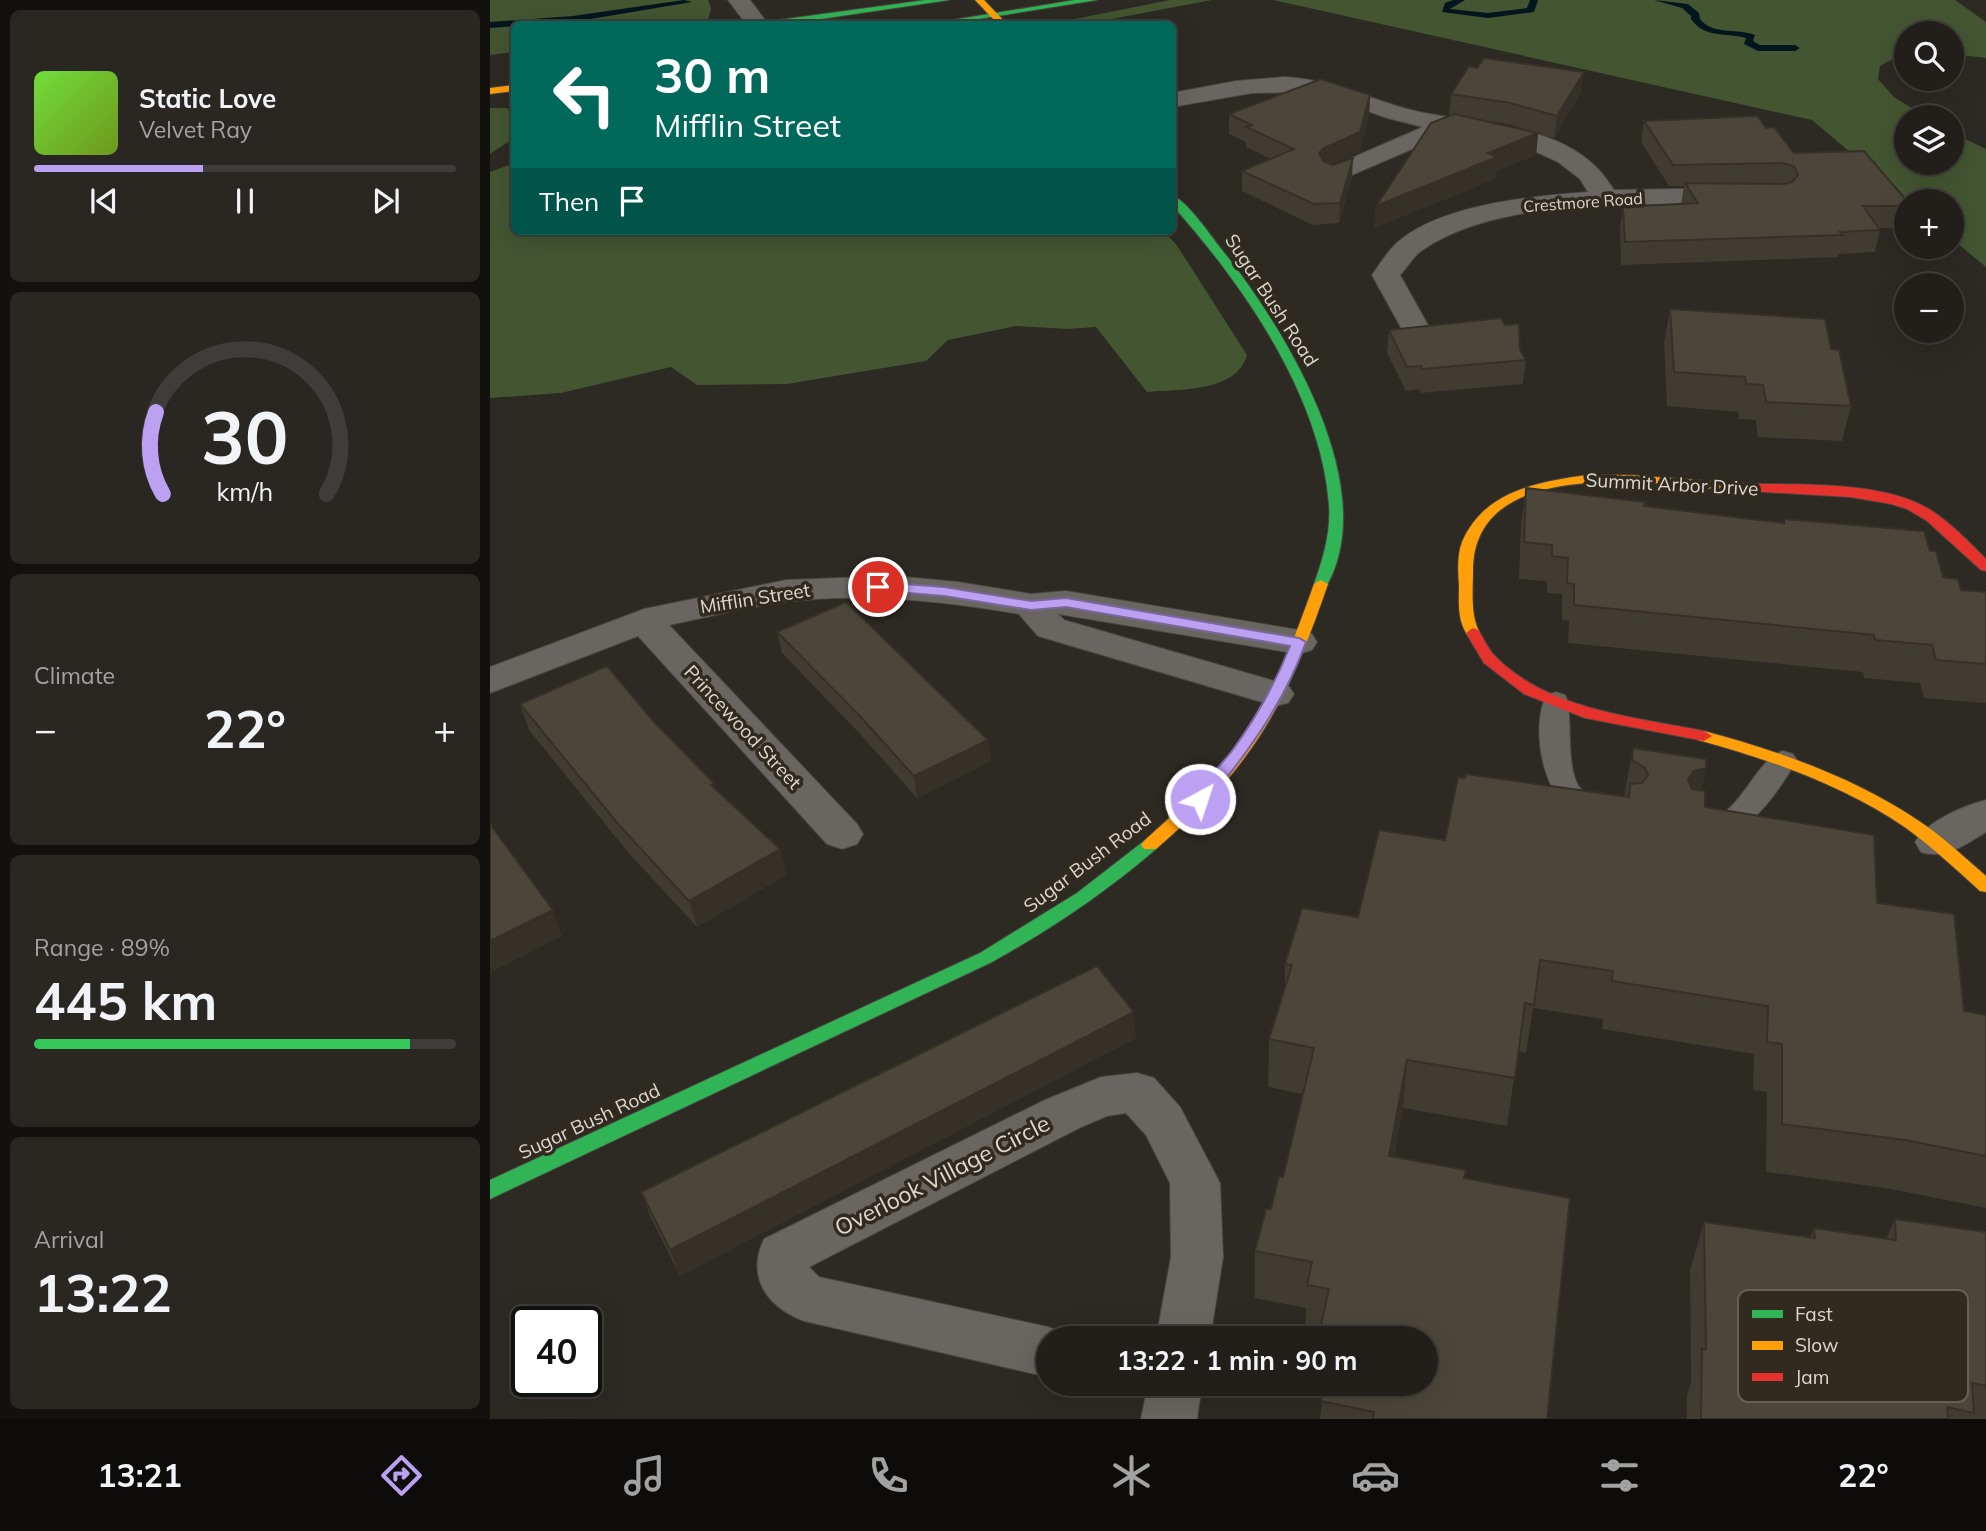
<!DOCTYPE html>
<html lang="en">
<head>
<meta charset="utf-8">
<style>
	:root { --surface:#221f1a; --page:#2a2723; --text:#f1f3f6; --muted:#a2a2a2; --line:#3f3d39; --accent:#bca0f2 }
	body { margin:0; font-family:Mulish,sans-serif; background:var(--page); color:var(--text); height:100vh; display:flex; flex-direction:column; font-size:26px; white-space:nowrap }
	* { box-sizing:border-box; margin:0 }
	p { font-size:23px; color:var(--muted) }
	.icon { flex:none; width:38px; height:38px; fill:none; stroke:currentColor; stroke-width:2; stroke-linecap:round; stroke-linejoin:round }
	.map { position:relative; flex:1; overflow:hidden }
	.panel { display:flex; flex-direction:column; gap:10px; padding:10px; background:#13110e; width:490px }
	.panel>* { flex:none }
	.banner { position:absolute; left:21px; top:21px; width:665px; height:214px; border-radius:10px; box-shadow:0 7px 28px #0002,0 0 0 2px var(--line); background:#00695c; color:#fff; overflow:hidden }
	.buttons { position:absolute; left:1404px; top:21px; display:grid; gap:14px }
	.buttons a { display:grid; place-items:center; width:70px; height:70px; border-radius:50%; background:var(--surface); box-shadow:0 7px 28px #0002,0 0 0 2px var(--line); font-size:35px }
	.speed { position:absolute; left:21px; top:1306px; display:flex; gap:14px; font-size:35px; font-weight:700; text-align:center }
	.speed>* { display:grid; place-content:center; width:91px; height:91px; border-radius:50%; background:var(--surface); box-shadow:0 7px 28px #0002,0 0 0 2px var(--line); line-height:1 }
	.speed .limit { border:4px solid #111; border-radius:10px; background:#fff; color:#111 }
	.pin { position:absolute; display:grid; place-items:center; width:60px; height:60px; color:#fff; margin:-30px; border:4px solid #fff; border-radius:50%; box-shadow:0 2px 7px #0007 }
	.me { position:absolute; width:77px; margin:-38px; rotate:40deg; stroke-linejoin:round; filter:drop-shadow(0 0 5px #0008) }
	.turn { display:flex; align-items:center; gap:24px; height:147px; padding:0 28px; font-size:32px }
	.turn .icon { width:91px; height:91px; stroke-width:2.5 }
	.turn b { display:block; font-size:49px; line-height:60px }
	.then { display:flex; align-items:center; height:66px; padding:0 28px; background:#0003; gap:14px; font-size:26px }
	.big { font-size:52px; font-weight:700; line-height:1.1 }
	.panel .widget { flex:1; display:flex; flex-direction:column; justify-content:center; gap:10px; min-width:0; padding:0 24px; border-radius:10px; background:var(--page) }
	.panel .dial { align-items:center; gap:0 }
	.dial svg { height:182px; overflow:visible; fill:none; stroke:var(--line); stroke-width:7; stroke-linecap:round; text-anchor:middle }
	.dial text { fill:var(--text); stroke:none }
	.song { display:flex; align-items:center; gap:21px }
	.cover { width:84px; height:84px; border-radius:10px; background:linear-gradient(135deg,hsl(100 70% 55%),hsl(80 70% 35%)) }
	.played { height:7px; border-radius:4px; background:linear-gradient(90deg,var(--accent) 40%,var(--line) 40%) }
	.keys { display:flex; justify-content:space-around; direction:ltr }
	.heat { display:flex; justify-content:space-between; align-items:center; font-size:38px; direction:ltr }
	.charge { height:10px; border-radius:5px; background:linear-gradient(90deg,#34c759 89%,var(--line) 0) }
	.trip { position:absolute; left:546px; top:1326px; width:402px; height:70px; border-radius:35px; background:var(--surface); box-shadow:0 7px 28px #0002,0 0 0 2px var(--line); font-weight:700; line-height:70px; text-align:center }
	.dock { display:flex; height:112px; justify-content:space-around; align-items:center; background:#0e0c0a; color:var(--muted) }
	.dock .icon { width:49px; height:49px }
	.dock .on { color:var(--accent) }
	.dock b { font-size:32px; color:var(--text) }
	main { display:flex; flex:1; min-height:0 }
	.map>svg:first-child { display:block }
	.green { fill:#435531 }
	.lines { fill:none; stroke-linecap:round; stroke-linejoin:round }
	.stream { fill:#04161d; fill-rule:evenodd }
	.lane-casing { stroke:#494640; stroke-width:2 }
	.street-casing { stroke:#494640; stroke-width:2 }
	.fast-casing { stroke:#494640; stroke-width:2 }
	.slow-casing { stroke:#494640; stroke-width:2 }
	.jam-casing { stroke:#494640; stroke-width:2 }
	.lane { fill:#696662; fill-rule:evenodd }
	.street { fill:#696662; fill-rule:evenodd }
	.fast { fill:#30b455; fill-rule:evenodd }
	.slow { fill:#ff9f0a; fill-rule:evenodd }
	.jam { fill:#e5322d; fill-rule:evenodd }
	.wall { fill:#413c32 }
	.shaded-wall { fill:#353129 }
	.building { fill:#4c463a; stroke:#353129; stroke-width:2 }
	.route { fill:#bca0f2; stroke:#7a689d; stroke-width:2 }
	.labels { text-anchor:middle; dominant-baseline:central; stroke-width:7; stroke-linejoin:round; paint-order:stroke }
	.far-street-label { font-size:16px; fill:#ddd9d2; stroke:#312a1f }
	.street-label { font-size:19px; fill:#ddd9d2; stroke:#312a1f }
	.near-street-label { font-size:23px; fill:#ddd9d2; stroke:#312a1f }
	.key { fill:#312a1f; stroke:#655f55; stroke-width:2 }
	.key-label { font-size:19px; fill:#ddd9d2 }
</style>
</head>
<body>
<main>
<section class="panel">
<div class="widget">
<div class="song"><i class="cover"></i><div><b>Static Love</b><p>Velvet Ray</p></div></div>
<div class="played"></div>
<div class="keys"><svg class="icon" aria-label="previous" viewBox="0 0 24 24"><path d="M18 5L8 12l10 7zM5 5v14"/></svg><svg class="icon" aria-label="pause" viewBox="0 0 24 24"><path d="M8 5v14M16 5v14"/></svg><svg class="icon" aria-label="next" viewBox="0 0 24 24"><path d="M6 5l10 7-10 7zM19 5v14"/></svg></div>
</div>
<div class="widget dial"><svg viewBox="0 0 100 80">
<path d="M14 69A42 42 0 1 1 86 69"/>
<path d="M14 69A42 42 0 0 1 11 33" stroke="#bca0f2"/>
<text x="50" y="56" font-size="32" font-weight="700">30</text>
<text x="50" y="72" font-size="11">km/h</text>
</svg></div>
<div class="widget"><p>Climate</p>
<div class="heat"><a>−</a><b class="big">22°</b><a>+</a></div>
</div>
<div class="widget"><p>Range · 89%</p><b class="big">445 km</b><div class="charge"></div></div>
<div class="widget"><p>Arrival</p><b class="big">13:22</b></div>
</section>
<div class="map">
<svg width="1496" height="1419" viewBox="0 0 1496 1419">
	<rect width="100%" height="100%" fill="#2d2923"/>
	<g class="green">
		<path d="M0,0H218L221,8L218,21L209,24H24V52L0,55Z"/>
		<path d="M680,0H722L595,24H560Z"/>
		<path d="M783,0H1465L1496,22V58L1461,54V33H1416V57L1403,59L1390,66L1388,79L1404,97L1436,117H1416V163H1461V132L1496,149V267L1461,238V201H1418L1322,120Z"/>
		<path d="M0,108H17L24,114V138L0,154Z"/>
		<path d="M24,163V231H673L686,244L757,355C746,393 689,389 657,392L606,327L577,329L526,326L458,340L436,361L297,384L207,385L181,367L71,393L0,398V172Z"/>
	</g>
	<g class="lines">
		<g class="stream">
			<path d="M194,0L202,2L83,22L0,28V22L83,16Z"/>
			<path d="M963,0H975L960,9L998,13L1037,8L1040,0H1048L1044,12L998,18L952,12L955,3Z"/>
			<path d="M1164,0L1198,4L1209,13L1210,19C1222,35 1247,28 1265,35L1263,41L1270,45H1305L1310,48L1305,51H1268L1254,44L1256,38C1235,32 1215,39 1201,19V16L1192,8Z"/>
		</g>
		<defs>
			<g id="lane">
				<path d="M1066,692L1075,695C1083,707 1076,757 1086,781C1092,797 1109,795 1117,808L1113,815C1056,831 1037,727 1057,695Z"/>
				<path d="M1293,751L1303,754L1307,760C1287,793 1255,846 1210,833L1206,826L1210,819C1218,817 1230,816 1236,811C1256,796 1271,757 1293,751Z"/>
			</g>
			<g id="street">
				<path d="M238,0H260L278,24H256Z"/>
				<path d="M794,77C839,79 875,97 917,109C978,125 1061,120 1108,169C1114,175 1119,183 1124,190L1246,188L1255,190L1259,196L1255,202L1246,204C1154,205 1009,196 931,251C923,257 917,268 910,275L939,327L934,333L924,336L914,333L882,275C890,264 899,249 909,241C953,204 1044,196 1098,192L1090,179L1068,162L1042,150L962,132L843,183L834,180L830,175L834,170L933,127L897,118L839,97L810,92L762,93L682,107V93L746,81Z"/>
				<path d="M404,576L468,582L541,594L576,591L809,630L822,634L827,642L822,650L809,654L568,614L574,620L798,685L804,694L798,703L785,706L548,636L529,614C452,601 373,592 295,602C256,607 218,617 179,625L367,824L373,834L367,844L352,849L337,844L148,636L0,693V667L154,609L296,580Z"/>
				<path d="M1496,800V832C1474,845 1456,860 1431,852L1425,842C1437,821 1473,806 1496,800Z"/>
				<path d="M647,1073L664,1078L690,1107L730,1183L733,1257L720,1339H666L681,1257L680,1183L656,1135L636,1113L617,1116L589,1128L319,1267L329,1277L558,1327L577,1334L579,1339H558V1377L314,1321C277,1307 256,1277 274,1239L555,1100L611,1077Z"/>
				<path d="M658,1384H712L707,1419H651Z"/>
			</g>
			<g id="fast">
				<path d="M436,0H459L297,24H277L281,21Z"/>
				<path d="M585,0H607L457,24H438Z"/>
				<path d="M682,195C699,203 720,235 732,250C794,327 893,488 836,587H826L824,584C833,559 841,532 839,505C831,396 753,284 682,205Z"/>
				<path d="M660,839L666,841L669,845L666,849C615,893 561,929 502,962L0,1199V1180L490,953L587,893L654,841Z"/>
			</g>
			<g id="slow">
				<path d="M485,0H494L517,24H508Z"/>
				<path d="M24,85V91L0,94V88Z"/>
				<path d="M1097,475H1138L1246,483L1253,487L1246,491C1171,484 984,453 983,570C983,590 980,616 990,633L983,638L978,636C967,620 969,604 969,585C968,572 967,555 972,542C994,491 1047,482 1097,475Z"/>
				<path d="M831,580L838,584C817,645 794,705 755,757C730,792 698,821 666,849H654L651,845L654,841C694,805 734,768 763,722C790,679 807,631 824,584Z"/>
				<path d="M1214,731C1288,751 1361,776 1426,819C1451,835 1473,856 1496,876V892L1490,891C1466,869 1442,847 1416,828C1353,785 1281,760 1208,740L1206,736L1208,732Z"/>
			</g>
			<g id="jam">
				<path d="M1246,483C1304,486 1388,479 1439,509C1460,522 1478,541 1496,559V571L1491,570L1437,521L1417,509L1401,504L1360,497L1241,490L1239,487Z"/>
				<path d="M983,628L988,630C994,638 998,650 1006,657C1058,710 1145,717 1214,731L1222,736L1214,741L1095,718L1034,694L994,663L976,633Z"/>
			</g>
		</defs>
		<use href="#lane" class="lane-casing"/>
		<use href="#street" class="street-casing"/>
		<use href="#fast" class="fast-casing"/>
		<use href="#slow" class="slow-casing"/>
		<use href="#jam" class="jam-casing"/>
		<use href="#lane" class="lane"/>
		<use href="#street" class="street"/>
		<use href="#fast" class="fast"/>
		<use href="#slow" class="slow"/>
		<use href="#jam" class="jam"/>
	</g>
	<g class="wall">
		<path d="M1091,92L1064,138L1018,124L986,119L1048,133L1046,155L1006,171L1005,179L884,228L886,206L961,115L959,114L961,94Z"/>
		<path d="M880,95L879,114L869,152L841,164L862,178L849,223L823,225L752,191V171L781,159L756,147V142L739,134V114Z"/>
		<path d="M1154,121L1276,128L1304,153L1416,201L1415,229L1389,228L1390,230L1385,252L1348,254V257L1131,265L1130,229L1133,207L1191,204L1194,186H1179L1151,142Z"/>
		<path d="M1180,309L1341,349L1361,406L1352,441L1268,437L1266,420L1249,419L1248,412L1177,406L1174,343Z"/>
		<path d="M899,330L1030,350L1036,360L1033,384L930,393L929,389L916,391L897,353Z"/>
		<path d="M1036,488L1154,506L1293,523L1294,519L1440,551L1453,577L1471,590L1496,592V703L1434,698L1430,683L1374,678L1373,672L1078,643L1079,621L1072,620V594L1057,593V581L1029,579L1031,524Z"/>
		<path d="M287,632L498,740L501,761L427,798L373,737L292,653Z"/>
		<path d="M30,704L165,723L226,789L290,849L296,875L207,927L137,851L39,730Z"/>
		<path d="M1143,748L1216,768L1211,790L1215,807L1387,903L1474,1011L1496,1015V1208L1396,1188L1276,1172L1277,1092L1263,1090L1264,1054L1112,1029L1113,1019L1043,1008L1036,1053L1028,1051L1017,1126L913,1108L904,1157L975,1178L1057,1419H830L832,1397L824,1395V1384H936L829,1334L815,1332L816,1308L765,1298V1251L793,1177L813,1094L778,1087L779,1039L795,989V964L868,917L955,840L1134,796Z"/>
		<path d="M646,1038L190,1276L161,1218L151,1192Z"/>
		<path d="M1405,1219L1496,1232V1419H1197V1395L1201,1382L1200,1270L1214,1222L1320,1238L1324,1228L1396,1239Z"/>
	</g>
	<g class="shaded-wall">
		<path d="M1094,72L1091,92L1064,138L1067,116Z"/>
		<path d="M880,95L879,114L869,152L833,168L829,153Z"/>
		<path d="M1048,133L1046,155L1006,171L1005,179L884,228L886,206L998,153Z"/>
		<path d="M863,158L862,178L849,223L850,203Z"/>
		<path d="M498,740L501,761L427,798L424,776Z"/>
		<path d="M1216,768L1205,816L1198,779L1204,771Z"/>
		<path d="M290,849L296,875L207,927L199,901Z"/>
		<path d="M63,910L72,936L0,973V941Z"/>
		<path d="M644,1012L646,1038L190,1276L180,1250Z"/>
		<path d="M917,1060L913,1108L895,1203L899,1156Z"/>
	</g>
	<g class="building">
		<path d="M994,58L1094,72L1067,116L1020,103L961,94L979,66L987,68Z"/>
		<path d="M831,79L880,95L870,132L834,148L829,153L833,161L843,165L863,158L850,203L824,204L752,171L804,149L756,127L762,125L739,114Z"/>
		<path d="M964,114L1048,133L998,153L1007,157L886,206L941,123Z"/>
		<path d="M1267,116L1276,128L1284,127L1304,153L1374,151L1417,201L1416,206H1373L1390,230L1350,232L1353,235L1135,242L1133,207L1208,203L1195,183L1293,184L1302,182L1308,175L1304,166L1292,163L1183,165L1154,121Z"/>
		<path d="M1180,309L1335,319L1341,349L1349,350L1361,406L1276,402L1273,385L1256,384L1255,377L1184,372Z"/>
		<path d="M1011,318L1015,325L1029,324L1030,350L1036,360L932,369L931,366L917,367L899,330Z"/>
		<path d="M1036,488L1155,502L1154,506L1294,523V519L1434,531L1440,551H1446L1453,577L1468,579L1471,590L1496,592V664L1446,660L1442,645L1385,640L1384,635L1084,605V584L1077,583L1078,558L1062,556V545L1034,542Z"/>
		<path d="M356,602L498,740L424,776L370,716L287,632Z"/>
		<path d="M117,666L165,723L224,783L221,785L290,849L199,901L129,825L30,704Z"/>
		<path d="M1143,748L1216,759V768L1204,771L1198,779L1202,789L1215,791V807L1384,835L1387,903L1464,914L1474,1011L1496,1015V1156L1415,1140L1292,1124V1044L1277,1042L1278,1006L1122,981L1123,971L1050,960L1044,1005L1035,1003L1025,1078L917,1060L899,1156L976,1170L974,1178L1080,1198L1057,1419H883L884,1412L831,1401L834,1384H936V1339H828L839,1289L817,1285L822,1262L765,1251L776,1209H781L789,1176L793,1177L824,1048L779,1039L802,965L795,964L812,908L868,917L889,830L955,840L968,777L975,778L976,774L1139,797L1140,784L1152,783L1158,775L1155,768L1142,760Z"/>
		<path d="M0,824L63,910L0,941Z"/>
		<path d="M607,966L644,1012L180,1250L151,1192Z"/>
		<path d="M1405,1219L1496,1232V1386L1482,1383L1484,1413L1457,1407L1458,1419H1211L1212,1349H1216L1214,1222L1325,1238L1324,1228L1406,1240Z"/>
	</g>
	<path class="route" d="M388,582L454,587L541,601L576,598L809,638L816,642C794,703 758,753 716,803L710,805L702,799C714,780 732,765 744,748C767,716 786,682 800,646L576,607L541,610L454,596L383,590L380,587Z"/>
	<g class="labels">
		<g class="far-street-label">
			<text transform="translate(1093 202) rotate(-4)">Crestmore Road</text>
		</g>
		<g class="street-label">
			<text transform="translate(782 300) rotate(57)">Sugar Bush Road</text>
			<text transform="translate(1182 484) rotate(3)">Summit Arbor Drive</text>
			<text transform="translate(265 598) rotate(-9)">Mifflin Street</text>
			<text transform="translate(253 727) rotate(47)">Princewood Street</text>
			<text transform="translate(597 862) rotate(-37)">Sugar Bush Road</text>
			<text transform="translate(99 1121) rotate(-25)">Sugar Bush Road</text>
		</g>
		<g class="near-street-label">
			<text transform="translate(452 1175) rotate(-27)">Overlook Village Circle</text>
		</g>
	</g>
	<rect x="1248" y="1290" width="230" height="112" rx="10" class="key"/>
	<rect x="1262" y="1310" width="31" height="8" fill="#30b455"/>
	<rect x="1262" y="1341" width="31" height="9" fill="#ff9f0a"/>
	<rect x="1262" y="1373" width="31" height="8" fill="#e5322d"/>
	<g class="key-label">
		<text x="1305" y="1321">Fast</text>
		<text x="1305" y="1352">Slow</text>
		<text x="1305" y="1384">Jam</text>
	</g>
</svg>
<div class="buttons">
<a><svg class="icon" aria-label="search" viewBox="0 0 24 24"><circle cx="10" cy="10" r="6"/><path d="M15 15l6 6"/></svg></a>
<a><svg class="icon" aria-label="layers" viewBox="0 0 24 24"><path d="M12 4l9 5-9 5-9-5zM3 14l9 5 9-5"/></svg></a>
<a>+</a>
<a>−</a>
</div>
<div class="speed"><div class="limit">40</div></div>
<div class="pin" style="left:388px;top:587px;background:#d93025"><svg class="icon" aria-label="arrive" viewBox="0 0 24 24"><path d="M6 21V4h12l-3 4 3 4H6"/></svg></div>
<svg class="me" style="left:710px;top:799px" viewBox="-20 -20 40 40"><circle r="17" fill="#bca0f2" stroke="#fff" stroke-width="3"/><path d="M0-11L8 9 0 5-8 9z" fill="#fff"/></svg>
<div class="trip">13:22 · 1 min · 90 m</div>
<div class="banner">
<div class="turn"><svg class="icon" aria-label="left" viewBox="0 0 24 24"><path d="M17 20v-9H6M10 6l-5 5 5 5"/></svg><div><b>30 m</b>Mifflin Street</div></div>
<div class="then">Then<svg class="icon" aria-label="arrive" viewBox="0 0 24 24"><path d="M6 21V4h12l-3 4 3 4H6"/></svg></div>
</div>
</div>
</main>
<nav class="dock">
<b>13:21</b>
<svg class="icon on" aria-label="directions" viewBox="0 0 24 24"><path d="M12 3l9 9-9 9-9-9zM9 14v-3h6M13 9l2 2-2 2"/></svg>
<svg class="icon" aria-label="music" viewBox="0 0 24 24"><path d="M9 18V5l10-2v13"/><circle cx="6" cy="18" r="3"/><circle cx="16" cy="16" r="3"/></svg>
<svg class="icon" aria-label="phone" viewBox="0 0 24 24"><path d="M5 4h4l2 5-3 2q2 4 5 5l2-3 5 2v4C11 20 4 13 5 4z"/></svg>
<svg class="icon" aria-label="climate" viewBox="0 0 24 24"><path d="M12 3v18M4 7l16 10M4 17L20 7"/></svg>
<svg class="icon" aria-label="car" viewBox="0 0 24 24"><path d="M5 17H2v-5l4-1 3-4h7l3 4 3 1v5h-3M9 17h6M6 11h13"/><circle cx="7" cy="17" r="2"/><circle cx="17" cy="17" r="2"/></svg>
<svg class="icon" aria-label="filters" viewBox="0 0 24 24"><path d="M4 7h16M4 17h16"/><circle cx="9" cy="7" r="2"/><circle cx="15" cy="17" r="2"/></svg>
<b>22°</b>
</nav>
</body>
</html>
